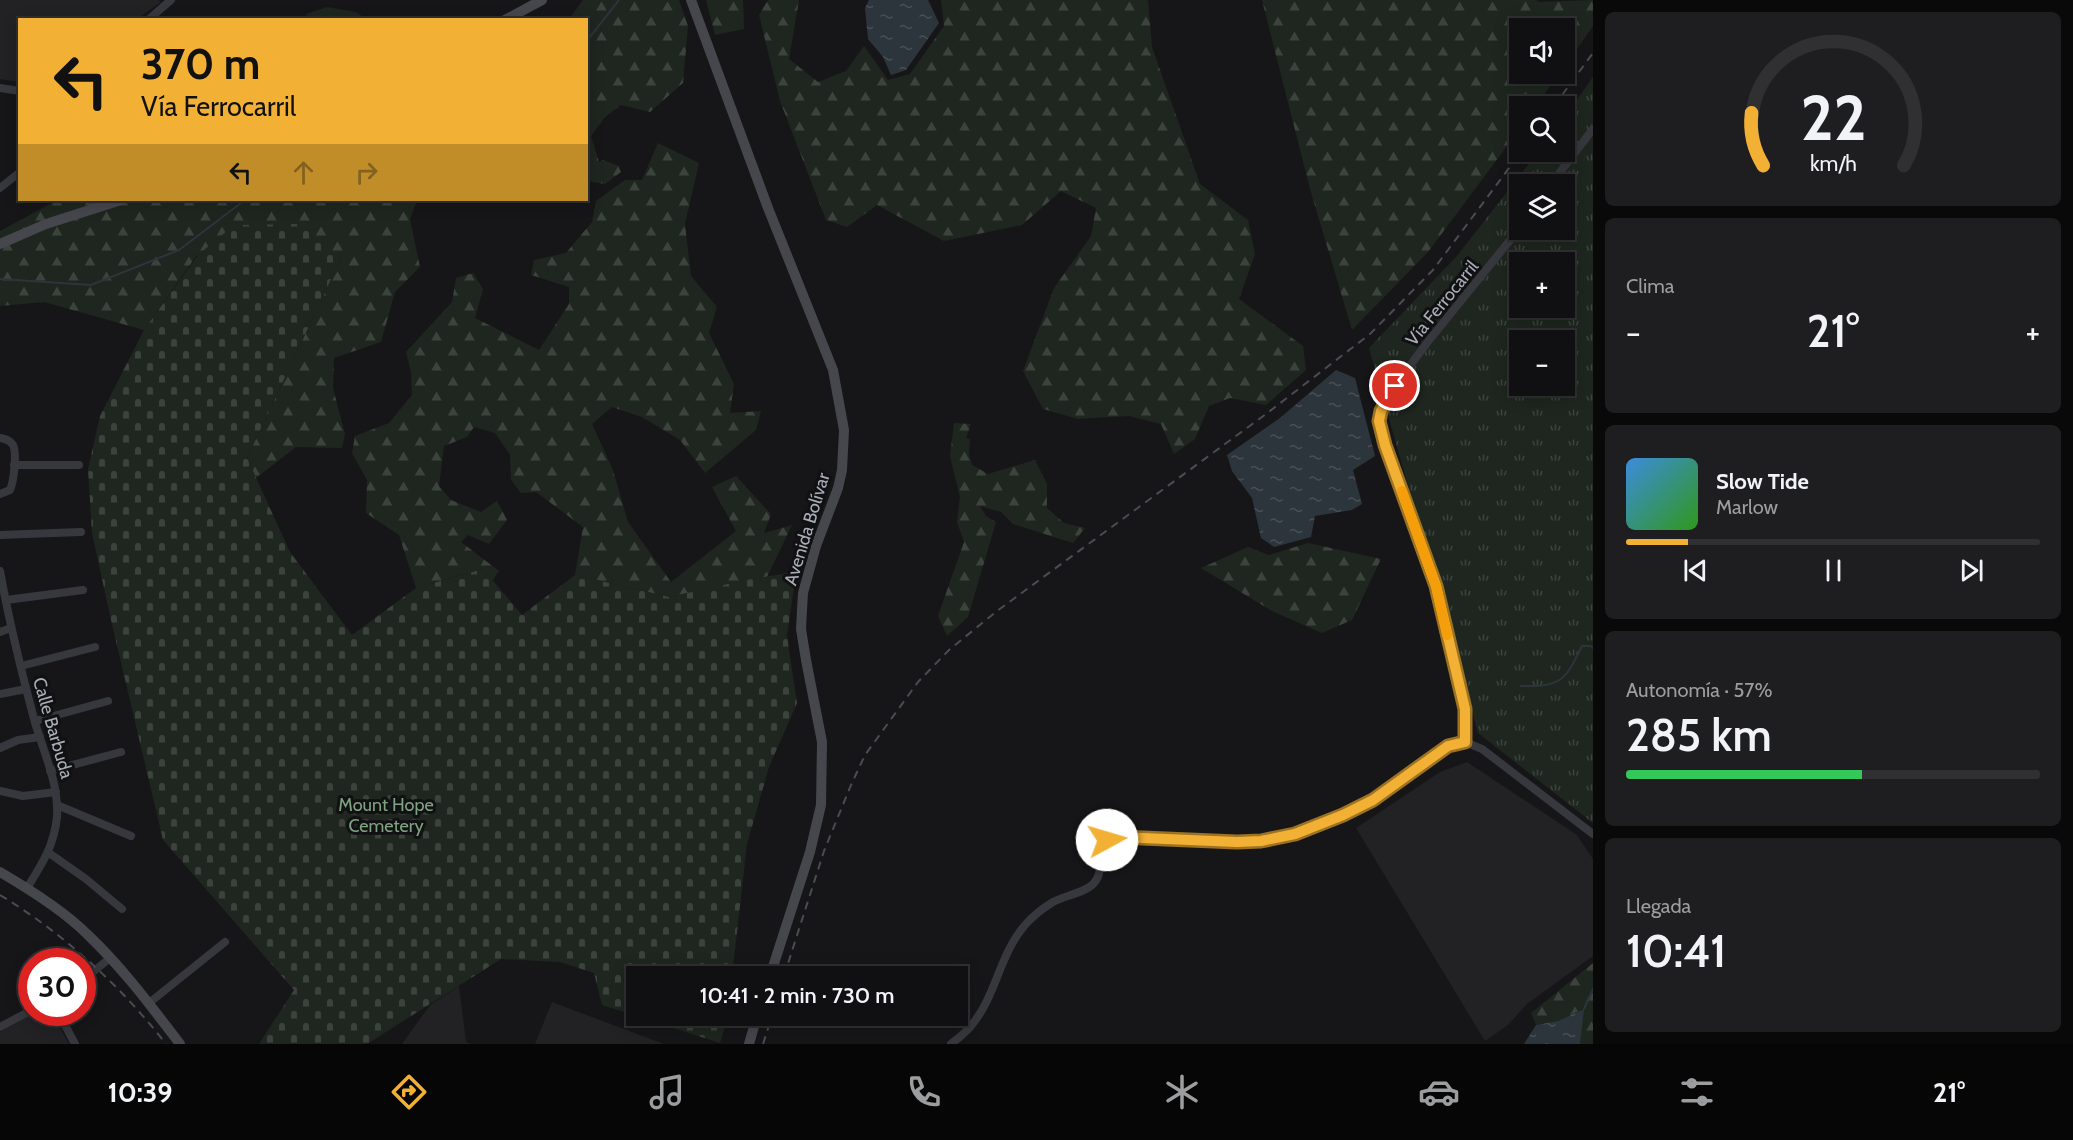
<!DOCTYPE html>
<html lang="es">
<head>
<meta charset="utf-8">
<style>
	:root { --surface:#101012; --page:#1e1e20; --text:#f1f3f6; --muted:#9c9d9f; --line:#303032; --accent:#f2b134 }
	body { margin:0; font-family:Cabin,sans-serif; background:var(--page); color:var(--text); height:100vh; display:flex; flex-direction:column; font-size:22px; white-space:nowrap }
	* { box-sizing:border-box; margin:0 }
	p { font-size:20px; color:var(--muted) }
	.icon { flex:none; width:33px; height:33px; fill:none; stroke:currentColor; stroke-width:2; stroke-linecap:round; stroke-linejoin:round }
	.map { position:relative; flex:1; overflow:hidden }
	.drawer { display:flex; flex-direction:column; gap:12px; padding:12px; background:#09090a; width:480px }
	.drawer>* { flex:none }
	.hud { position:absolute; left:18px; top:18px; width:570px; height:183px; border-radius:0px; box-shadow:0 3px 15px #0003,0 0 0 2px var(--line); background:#f2b134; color:#111; overflow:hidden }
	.buttons { position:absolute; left:1509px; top:18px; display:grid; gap:12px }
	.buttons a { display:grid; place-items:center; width:66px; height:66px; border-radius:0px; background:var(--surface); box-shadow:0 3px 15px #0003,0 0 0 2px var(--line); font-size:30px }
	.speed { position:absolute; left:18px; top:948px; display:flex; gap:12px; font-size:30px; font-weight:700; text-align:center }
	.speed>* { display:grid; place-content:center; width:78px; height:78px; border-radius:50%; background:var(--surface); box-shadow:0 3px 15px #0003,0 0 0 2px var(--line); line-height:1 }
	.speed .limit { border:9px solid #d22; background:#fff; color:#111 }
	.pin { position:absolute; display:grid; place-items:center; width:51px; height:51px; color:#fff; margin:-26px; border:3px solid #fff; border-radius:50%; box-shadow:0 2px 6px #0007 }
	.me { position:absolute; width:66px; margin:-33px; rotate:84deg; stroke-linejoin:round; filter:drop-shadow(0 0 4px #0008) }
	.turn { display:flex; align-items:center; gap:21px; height:126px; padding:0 24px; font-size:27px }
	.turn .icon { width:78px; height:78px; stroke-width:2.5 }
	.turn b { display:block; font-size:42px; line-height:51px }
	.lanes { display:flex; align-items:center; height:57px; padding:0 24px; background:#0003; justify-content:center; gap:30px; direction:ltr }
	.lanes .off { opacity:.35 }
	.big { font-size:45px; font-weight:600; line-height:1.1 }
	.drawer .card { flex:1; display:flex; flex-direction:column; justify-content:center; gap:9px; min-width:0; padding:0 21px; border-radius:9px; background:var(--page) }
	.drawer .dial { align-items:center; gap:0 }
	.dial svg { height:156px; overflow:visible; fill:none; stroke:var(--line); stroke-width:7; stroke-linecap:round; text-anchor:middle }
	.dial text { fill:var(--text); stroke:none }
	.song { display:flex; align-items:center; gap:18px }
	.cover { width:72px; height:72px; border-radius:9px; background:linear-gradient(135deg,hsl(210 70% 55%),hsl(110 70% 35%)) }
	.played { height:6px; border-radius:3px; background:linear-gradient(90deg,var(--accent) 15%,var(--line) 15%) }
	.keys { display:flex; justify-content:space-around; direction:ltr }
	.heat { display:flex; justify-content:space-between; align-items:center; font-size:33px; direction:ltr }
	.charge { height:9px; border-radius:4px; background:linear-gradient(90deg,#34c759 57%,var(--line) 0) }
	.trip { position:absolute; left:626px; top:966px; width:342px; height:60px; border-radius:0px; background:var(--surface); box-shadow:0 3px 15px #0003,0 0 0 2px var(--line); font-weight:600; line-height:60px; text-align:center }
	.dock { display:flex; height:96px; justify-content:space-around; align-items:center; background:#060607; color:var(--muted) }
	.dock .icon { width:42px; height:42px }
	.dock .on { color:var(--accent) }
	.dock b { font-size:27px; color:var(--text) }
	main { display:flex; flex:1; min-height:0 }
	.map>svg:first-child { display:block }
	.built { fill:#222225 }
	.grass { fill:url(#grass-tufts); fill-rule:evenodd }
	.forest { fill:url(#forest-firs) }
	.cemetery { fill:url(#cemetery-stones) }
	.garden { fill:#1e261f }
	.water { fill:url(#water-ripples) }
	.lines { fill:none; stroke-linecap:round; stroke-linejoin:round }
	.stream { stroke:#2c353c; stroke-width:2 }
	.street { stroke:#37383d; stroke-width:8 }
	.secondary { stroke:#45474d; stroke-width:10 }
	.rail { stroke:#4a4c52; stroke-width:2; stroke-dasharray:8 6; stroke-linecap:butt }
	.route-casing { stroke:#9d7322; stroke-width:15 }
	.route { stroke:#f2b134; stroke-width:10 }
	.slow { stroke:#f59e0b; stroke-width:10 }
	.labels { text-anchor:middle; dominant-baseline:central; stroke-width:6; stroke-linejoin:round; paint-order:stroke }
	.street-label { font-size:18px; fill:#a8adb8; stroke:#111113 }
	.park-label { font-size:18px; fill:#7fa381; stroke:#111113 }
</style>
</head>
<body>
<main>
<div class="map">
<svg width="1593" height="1044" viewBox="0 0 1593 1044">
	<defs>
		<pattern id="grass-tufts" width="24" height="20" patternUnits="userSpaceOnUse" patternTransform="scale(1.5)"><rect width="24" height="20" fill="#1e261f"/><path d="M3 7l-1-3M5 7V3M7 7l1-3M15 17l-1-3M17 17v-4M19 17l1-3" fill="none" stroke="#3c433d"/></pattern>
		<pattern id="forest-firs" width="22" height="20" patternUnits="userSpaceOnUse" patternTransform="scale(1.5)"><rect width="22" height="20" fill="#1e261f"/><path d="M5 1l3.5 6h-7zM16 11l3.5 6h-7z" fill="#3c433d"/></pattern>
		<pattern id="cemetery-stones" width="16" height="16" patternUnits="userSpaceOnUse" patternTransform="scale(1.5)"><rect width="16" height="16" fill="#1e261f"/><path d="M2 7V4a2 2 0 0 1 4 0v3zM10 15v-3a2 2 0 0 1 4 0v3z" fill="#3c433d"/></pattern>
		<pattern id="water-ripples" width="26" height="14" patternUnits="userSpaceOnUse" patternTransform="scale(1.5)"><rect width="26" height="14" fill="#2c353c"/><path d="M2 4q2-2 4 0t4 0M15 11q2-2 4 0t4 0" fill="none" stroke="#485056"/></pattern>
	</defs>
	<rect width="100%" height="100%" fill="#161618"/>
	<g class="built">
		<path d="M0,0H158L161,2L137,19L20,20L19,82L0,79Z"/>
		<path d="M1467,762L1577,835L1593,859V956L1527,1004L1508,1025L1485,1041L1356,828L1440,772Z"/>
		<path d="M459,986L466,1042L471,1044H402L430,1005Z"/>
		<path d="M552,1002L664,1044H535Z"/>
		<path d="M36,1012L52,1013L69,1044H0V1032Z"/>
	</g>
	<path class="grass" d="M1593,77V823L1478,733L1369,348L1457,256L1538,152H1564L1565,116ZM1520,184H1564V230H1520ZM1520,262H1564V308H1520ZM1520,340H1564V386H1520Z"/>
	<g class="forest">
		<path d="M583,0H679L688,26L683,83L650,112L621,105L605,117L591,136L599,162L603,160L619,166L621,172L605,184L587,181L586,20L569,19Z"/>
		<path d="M706,0H743L744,29L715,35Z"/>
		<path d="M768,0H799L789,59L818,82L846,71L864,46L888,80L910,74L944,26L941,0H1148L1152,47L1200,184L1248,220L1255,254L1239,299L1303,346L1306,370L1266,405L1230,398L1209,406L1195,439L1174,454L1161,424L1129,416L1078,419L1043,409L1023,371L1054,288L1091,236L1096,208L1061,191L1022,225L944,241L877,205L847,227L826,220L780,101L759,15Z"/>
		<path d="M1262,0H1536L1539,2L1593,0V26L1565,66L1564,28H1520V74H1559L1536,106H1520L1519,130L1428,252L1352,330L1310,189Z"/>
		<path d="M658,143L699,163L685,224L691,276L717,307L709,333L734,384L730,413L761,411L756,430L705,473L680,440L642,417L612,407L592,424L613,470L628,522L671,582L736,531L712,487L736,476L771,514L764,533L792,525L767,577L669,597L575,575L583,527L536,492L521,493L511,480L510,455L495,433L474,427L467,437L444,446L439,486L451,500L481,512L497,501L507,520L489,544L468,535L461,542L499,571L492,581L482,569L416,588L399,535L366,513L367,480L352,453L355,436L389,423L412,395L411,372L406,352L452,302L456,278L473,273L483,289L475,318L539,350L569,304V287L531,275L534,260L566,253L592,222L596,201L625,180H642Z"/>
		<path d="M65,200H417L410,219L420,267L395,292L381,342L334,358L333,388L345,434L342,448L296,447L256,478L247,458L341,258L197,255L144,330L44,302L0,306V231L50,204Z"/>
		<path d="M954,423L971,424L966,438L970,439L969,454L972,465L988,474L1035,460L1047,484V508L1064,523L1085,528L1073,543L1013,524L1001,512L980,506L986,516L996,522L968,617L947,636L938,616L964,542L957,522L960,497L950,456Z"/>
		<path d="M1308,543L1381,559L1352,620L1322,633L1272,611L1201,568L1248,547L1269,555Z"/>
		<path d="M1593,963V1044H1580L1583,1009L1558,1021L1536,1025L1531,1013Z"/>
	</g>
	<path class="cemetery" d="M300,224L341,258L247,458L290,552L352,635L416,588L483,569L522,615L575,575L669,597L751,579L796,572L787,636L797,703L769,767L747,844L732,976H636V1016H728L720,1043L602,1005L594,973L560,962L501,959L367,1044H259L294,990L163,840L111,620L92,533L88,469L100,416L144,330L198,255L234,225Z"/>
	<path class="garden" d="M327,7L356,12L366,19H308L306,14Z"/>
	<g class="water">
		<path d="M869,0H928L939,23L906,70L891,75L883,57L868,39L865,8Z"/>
		<path d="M1336,370L1355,378L1375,456L1353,470L1362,504L1352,510L1315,516L1311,537L1274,547L1261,538L1252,498L1232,471L1227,455L1280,418Z"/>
		<path d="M1584,1009L1580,1044H1524L1536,1025L1558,1021Z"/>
	</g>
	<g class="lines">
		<g class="stream">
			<path d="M586,42L619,0"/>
			<path d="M0,279L91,285L179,250L245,200"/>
			<path d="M1521,686C1561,687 1565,681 1582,646H1591L1593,648"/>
			<path d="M1584,1009L1593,989"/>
		</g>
		<g class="street">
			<path d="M148,20L171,0"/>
			<path d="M0,88L20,91"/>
			<path d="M1551,184L1593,129"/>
			<path d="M0,188L20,172"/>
			<path d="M0,438C5,439 10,440 13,445C17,453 14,481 10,490L0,494"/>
			<path d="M14,465H79"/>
			<path d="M0,535L81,532"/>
			<path d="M0,571C9,621 21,670 34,719C43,751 59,783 57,817C54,846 42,864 27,888"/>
			<path d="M6,600L83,590"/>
			<path d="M0,632L11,628"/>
			<path d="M21,666L95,647"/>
			<path d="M0,694L26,689"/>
			<path d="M35,721L108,701"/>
			<path d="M1465,742V709L1436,586L1385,445L1379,421L1381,411L1395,386L1426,344L1520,228"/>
			<path d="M0,748L18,740L40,737"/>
			<path d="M50,771L121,752"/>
			<path d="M0,791L23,796L56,792"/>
			<path d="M57,805L131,836"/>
			<path d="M49,853L86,879L122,909"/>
			<path d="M82,981L110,958"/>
			<path d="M149,1003L225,942"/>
			<path d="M58,1012L75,1044"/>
			<path d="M0,1027L32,1010"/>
			<path d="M951,1044C960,1037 968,1031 974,1022C996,994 1000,954 1025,925C1033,916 1043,908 1053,902C1064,896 1087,892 1094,883C1110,865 1083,848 1119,837L1237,842L1261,841L1295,834L1343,815L1373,800L1448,746L1465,742L1482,749L1593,834"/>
		</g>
		<g class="secondary">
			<path d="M691,0L768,208L833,370L844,430L842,470L838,488L816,546L803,593L802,610L801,629L806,660L822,742L821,805L810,852L770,976"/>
			<path d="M505,20L542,0"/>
			<path d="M0,244L46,224L121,200"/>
			<path d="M0,872C29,889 63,910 87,934C122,967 151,1006 180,1044"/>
			<path d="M749,1044L757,1016"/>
		</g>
		<g class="rail">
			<path d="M1554,106L1593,53"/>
			<path d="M0,895C63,933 121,986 166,1044"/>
			<path d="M784,976L824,851L851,785L865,755L918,682L949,650L997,611L1266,414L1370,334L1433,270L1521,152"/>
			<path d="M763,1044L772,1016"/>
		</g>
	</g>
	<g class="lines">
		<defs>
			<path id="route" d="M1107,840L1119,837L1237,842L1261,841L1295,834L1343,815L1373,800L1448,746L1465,742V709L1436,586L1385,445L1379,421L1381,411L1395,386"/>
		</defs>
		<use href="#route" class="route-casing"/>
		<use href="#route" class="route"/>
		<path class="slow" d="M1402,491L1436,586L1447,635"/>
	</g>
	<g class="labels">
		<g class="street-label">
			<text transform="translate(1442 303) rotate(-51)">Vía Ferrocarril</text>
			<text transform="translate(807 529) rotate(-73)">Avenida Bolívar</text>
			<text transform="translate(53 728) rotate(74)">Calle Barbuda</text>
		</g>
		<g class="park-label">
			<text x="386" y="805">Mount Hope<tspan x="386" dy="21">Cemetery</tspan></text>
		</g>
	</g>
</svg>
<div class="buttons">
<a><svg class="icon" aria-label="sound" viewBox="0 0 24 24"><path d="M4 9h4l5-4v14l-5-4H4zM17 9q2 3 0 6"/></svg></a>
<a><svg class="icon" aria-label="search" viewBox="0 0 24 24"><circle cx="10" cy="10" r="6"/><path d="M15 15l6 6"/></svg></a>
<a><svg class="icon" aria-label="layers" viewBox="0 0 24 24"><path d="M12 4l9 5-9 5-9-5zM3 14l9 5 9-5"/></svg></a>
<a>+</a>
<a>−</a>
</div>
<div class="speed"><div class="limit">30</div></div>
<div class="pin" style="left:1395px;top:386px;background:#d93025"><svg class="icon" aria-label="arrive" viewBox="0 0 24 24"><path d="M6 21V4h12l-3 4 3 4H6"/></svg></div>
<svg class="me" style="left:1107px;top:840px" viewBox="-20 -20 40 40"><circle r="19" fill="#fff"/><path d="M0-13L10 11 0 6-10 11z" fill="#f2b134"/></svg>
<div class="trip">10:41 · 2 min · 730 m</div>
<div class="hud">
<div class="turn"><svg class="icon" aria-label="left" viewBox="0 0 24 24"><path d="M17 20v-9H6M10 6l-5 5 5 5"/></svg><div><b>370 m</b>Vía Ferrocarril</div></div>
<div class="lanes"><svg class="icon" aria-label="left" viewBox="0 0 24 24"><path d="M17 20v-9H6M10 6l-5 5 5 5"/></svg><svg class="icon off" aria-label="ahead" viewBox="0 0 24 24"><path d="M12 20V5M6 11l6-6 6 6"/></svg><svg class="icon off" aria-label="right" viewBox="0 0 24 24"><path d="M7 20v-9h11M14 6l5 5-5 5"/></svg></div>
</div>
</div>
<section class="drawer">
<div class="card dial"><svg viewBox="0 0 100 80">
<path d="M14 69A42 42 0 1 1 86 69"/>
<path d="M14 69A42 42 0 0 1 8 42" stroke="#f2b134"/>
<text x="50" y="56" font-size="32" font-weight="700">22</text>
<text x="50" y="72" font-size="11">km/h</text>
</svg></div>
<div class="card"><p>Clima</p>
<div class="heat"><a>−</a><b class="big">21°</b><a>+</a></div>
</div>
<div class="card">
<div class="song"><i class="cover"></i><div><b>Slow Tide</b><p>Marlow</p></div></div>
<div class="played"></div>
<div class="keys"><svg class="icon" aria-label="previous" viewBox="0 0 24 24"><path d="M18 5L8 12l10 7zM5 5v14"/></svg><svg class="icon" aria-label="pause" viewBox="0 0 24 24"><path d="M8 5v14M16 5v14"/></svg><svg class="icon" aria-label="next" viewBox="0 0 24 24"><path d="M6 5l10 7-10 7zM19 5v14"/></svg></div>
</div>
<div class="card"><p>Autonomía · 57%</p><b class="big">285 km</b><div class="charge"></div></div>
<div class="card"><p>Llegada</p><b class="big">10:41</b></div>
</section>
</main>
<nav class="dock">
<b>10:39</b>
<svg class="icon on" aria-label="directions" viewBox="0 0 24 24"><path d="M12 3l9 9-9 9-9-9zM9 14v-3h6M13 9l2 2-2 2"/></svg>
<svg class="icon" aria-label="music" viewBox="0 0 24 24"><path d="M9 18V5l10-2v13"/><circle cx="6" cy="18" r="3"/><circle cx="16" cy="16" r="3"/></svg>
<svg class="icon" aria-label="phone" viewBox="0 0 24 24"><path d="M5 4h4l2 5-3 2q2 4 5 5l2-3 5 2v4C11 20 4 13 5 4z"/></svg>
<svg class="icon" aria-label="climate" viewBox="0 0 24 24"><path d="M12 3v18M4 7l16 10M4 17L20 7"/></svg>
<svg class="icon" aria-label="car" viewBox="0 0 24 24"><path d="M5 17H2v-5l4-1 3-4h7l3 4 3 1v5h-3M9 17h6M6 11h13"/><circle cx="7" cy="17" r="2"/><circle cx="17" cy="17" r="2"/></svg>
<svg class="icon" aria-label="filters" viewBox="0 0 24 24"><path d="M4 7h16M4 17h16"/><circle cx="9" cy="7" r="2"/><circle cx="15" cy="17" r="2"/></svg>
<b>21°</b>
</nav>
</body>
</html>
